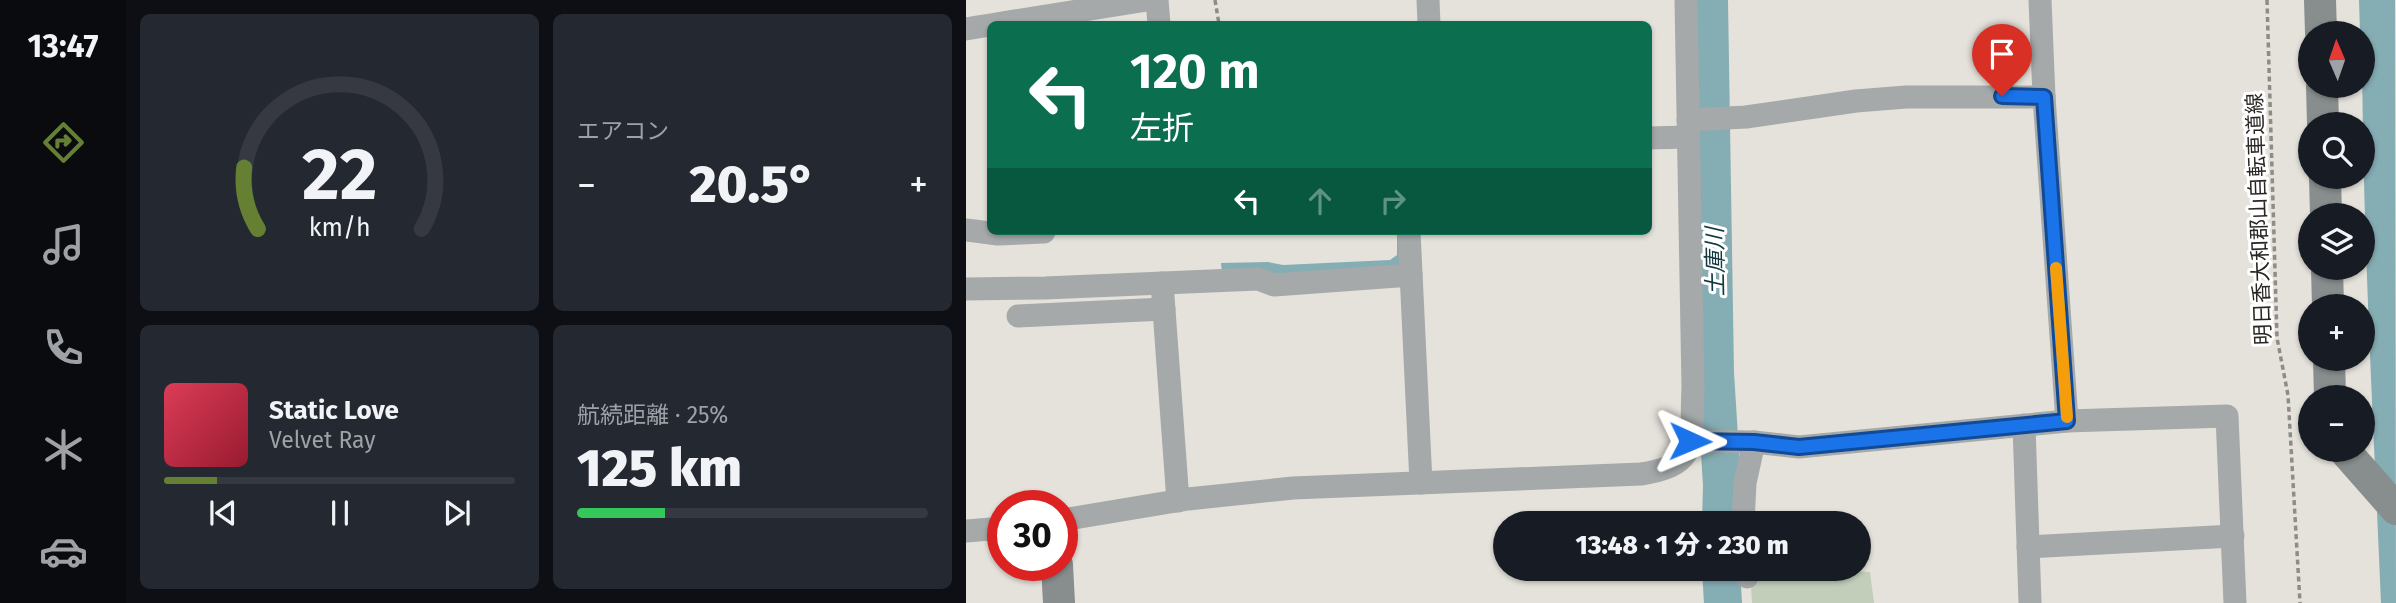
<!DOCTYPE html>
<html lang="ja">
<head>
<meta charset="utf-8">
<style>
	:root { --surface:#171b24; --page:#242831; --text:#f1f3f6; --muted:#9ea1a6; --line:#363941; --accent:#668033 }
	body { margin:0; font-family:"Fira Sans","Noto Sans JP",sans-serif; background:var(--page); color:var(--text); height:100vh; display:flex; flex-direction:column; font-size:26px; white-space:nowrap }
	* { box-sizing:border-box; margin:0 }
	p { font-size:23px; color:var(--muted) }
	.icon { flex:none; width:38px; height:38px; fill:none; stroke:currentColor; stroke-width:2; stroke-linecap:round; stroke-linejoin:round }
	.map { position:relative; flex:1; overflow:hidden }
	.sheet { display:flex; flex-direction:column; gap:14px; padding:14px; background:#0d0f14; width:840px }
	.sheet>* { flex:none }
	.hud { position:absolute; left:21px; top:21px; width:665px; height:214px; border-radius:10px; box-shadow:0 2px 5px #0004; background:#0b6e4f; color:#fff; overflow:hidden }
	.needle { width:46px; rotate:358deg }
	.buttons { position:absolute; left:1332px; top:21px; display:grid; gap:14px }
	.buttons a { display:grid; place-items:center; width:77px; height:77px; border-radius:50%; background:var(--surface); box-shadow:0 2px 5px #0004; font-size:35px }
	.speed { position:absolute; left:21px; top:490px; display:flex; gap:14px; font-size:35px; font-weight:700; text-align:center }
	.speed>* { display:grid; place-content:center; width:91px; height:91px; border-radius:50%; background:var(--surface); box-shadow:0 2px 5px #0004; line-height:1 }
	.speed .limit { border:10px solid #d22; background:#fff; color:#111 }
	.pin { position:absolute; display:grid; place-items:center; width:60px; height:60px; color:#fff; margin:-72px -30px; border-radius:50% 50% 50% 0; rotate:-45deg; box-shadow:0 0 7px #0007 }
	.pin .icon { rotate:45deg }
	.me { position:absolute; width:77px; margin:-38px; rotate:91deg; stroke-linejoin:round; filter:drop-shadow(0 0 5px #0008) }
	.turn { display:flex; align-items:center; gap:24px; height:147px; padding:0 28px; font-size:32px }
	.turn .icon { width:91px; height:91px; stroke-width:2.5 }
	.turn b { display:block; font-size:49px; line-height:60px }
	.lanes { display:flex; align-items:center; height:66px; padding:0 28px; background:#0003; justify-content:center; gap:35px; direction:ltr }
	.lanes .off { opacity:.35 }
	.big { font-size:52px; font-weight:800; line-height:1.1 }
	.sheet .card { flex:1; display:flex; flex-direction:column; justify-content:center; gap:10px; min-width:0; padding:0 24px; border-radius:10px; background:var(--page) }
	.sheet .dial { align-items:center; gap:0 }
	.dial svg { height:182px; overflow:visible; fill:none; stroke:var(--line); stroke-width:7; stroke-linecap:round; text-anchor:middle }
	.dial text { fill:var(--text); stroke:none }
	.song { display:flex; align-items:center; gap:21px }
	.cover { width:84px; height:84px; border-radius:10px; background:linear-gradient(135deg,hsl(350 70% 55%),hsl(350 70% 35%)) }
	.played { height:7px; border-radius:4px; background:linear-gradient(90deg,var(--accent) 15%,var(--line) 15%) }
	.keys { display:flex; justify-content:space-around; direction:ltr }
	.heat { display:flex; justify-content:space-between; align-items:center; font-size:38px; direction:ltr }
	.charge { height:10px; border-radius:5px; background:linear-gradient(90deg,#34c759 25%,var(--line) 0) }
	.sheet .tiles { flex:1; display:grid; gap:14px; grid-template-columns:repeat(2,1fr) }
	.trip { position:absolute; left:527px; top:511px; width:378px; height:70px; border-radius:35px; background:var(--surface); box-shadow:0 2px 5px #0004; font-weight:800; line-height:70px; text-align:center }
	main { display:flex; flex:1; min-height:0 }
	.menu { display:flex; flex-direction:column; width:126px; justify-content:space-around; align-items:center; background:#090b0e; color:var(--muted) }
	.menu .icon { width:49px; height:49px }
	.menu .current { color:var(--accent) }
	.menu b { font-size:32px; color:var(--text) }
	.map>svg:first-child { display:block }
	.green { fill:#c2ceba }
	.water { fill:#85adb4 }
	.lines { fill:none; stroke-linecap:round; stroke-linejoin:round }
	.river { stroke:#85adb4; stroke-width:38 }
	.path { stroke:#8e8c87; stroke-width:3.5; stroke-dasharray:5 3.5; stroke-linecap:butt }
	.street { stroke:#a5a9a9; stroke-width:23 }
	.secondary { stroke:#888d8d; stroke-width:32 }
	.route-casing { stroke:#114b97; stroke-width:18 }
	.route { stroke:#1a73e8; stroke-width:12 }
	.slow { stroke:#f59e0b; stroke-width:12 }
	.labels { text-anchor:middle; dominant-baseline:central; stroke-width:6; stroke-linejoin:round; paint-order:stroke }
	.street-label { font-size:21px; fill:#282724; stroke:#fff }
	.water-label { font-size:23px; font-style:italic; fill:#10383e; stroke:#fff }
</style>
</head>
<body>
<main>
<nav class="menu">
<b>13:47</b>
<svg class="icon current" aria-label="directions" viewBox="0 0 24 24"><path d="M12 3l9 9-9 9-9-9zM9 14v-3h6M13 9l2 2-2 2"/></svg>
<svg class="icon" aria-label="music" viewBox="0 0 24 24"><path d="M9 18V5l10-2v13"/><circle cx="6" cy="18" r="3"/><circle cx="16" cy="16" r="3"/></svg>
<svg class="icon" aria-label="phone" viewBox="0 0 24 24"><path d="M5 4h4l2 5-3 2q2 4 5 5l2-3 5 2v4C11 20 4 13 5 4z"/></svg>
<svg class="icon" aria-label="climate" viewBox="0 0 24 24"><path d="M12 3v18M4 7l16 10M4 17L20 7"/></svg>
<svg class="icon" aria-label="car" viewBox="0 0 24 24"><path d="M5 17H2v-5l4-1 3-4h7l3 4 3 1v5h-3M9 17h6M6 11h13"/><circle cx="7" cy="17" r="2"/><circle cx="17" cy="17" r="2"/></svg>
</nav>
<section class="sheet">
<div class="tiles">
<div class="card dial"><svg viewBox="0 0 100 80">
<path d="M14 69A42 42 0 1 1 86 69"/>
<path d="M14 69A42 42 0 0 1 8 42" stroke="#668033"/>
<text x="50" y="56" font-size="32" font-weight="700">22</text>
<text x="50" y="72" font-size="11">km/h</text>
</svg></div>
<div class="card"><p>エアコン</p>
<div class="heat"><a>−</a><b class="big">20.5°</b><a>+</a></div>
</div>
<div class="card">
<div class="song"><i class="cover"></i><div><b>Static Love</b><p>Velvet Ray</p></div></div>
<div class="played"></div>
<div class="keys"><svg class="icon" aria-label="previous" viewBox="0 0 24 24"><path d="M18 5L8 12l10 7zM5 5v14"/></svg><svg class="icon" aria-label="pause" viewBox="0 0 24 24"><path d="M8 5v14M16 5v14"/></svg><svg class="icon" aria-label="next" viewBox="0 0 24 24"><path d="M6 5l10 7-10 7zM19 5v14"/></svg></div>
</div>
<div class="card"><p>航続距離 · 25%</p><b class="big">125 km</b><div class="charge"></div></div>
</div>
</section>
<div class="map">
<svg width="1430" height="603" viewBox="0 0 1430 603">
	<rect width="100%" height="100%" fill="#e5e2db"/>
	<path class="green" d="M784,569L904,572L908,603H786Z"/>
	<g class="water">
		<path d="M1393,0H1429L1430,603H1415C1407,413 1396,222 1396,33H1394Z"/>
		<path d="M431,231H436L437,267L311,279L256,273L255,263L302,262L317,265L424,260L431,255Z"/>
	</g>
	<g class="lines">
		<g class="river">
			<path d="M743,0L749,373L756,485L755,523"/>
			<path d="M755,569L757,603"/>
		</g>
		<g class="path">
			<path d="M249,0L253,24"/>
			<path d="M1301,0L1311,338L1322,395L1334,603"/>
		</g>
		<g class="street">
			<path d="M191,0L193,24"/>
			<path d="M462,0L463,24"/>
			<path d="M1074,0L1078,97L1101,421"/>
			<path d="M30,24L181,0"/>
			<path d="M0,29L24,25"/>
			<path d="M722,120L780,117L890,101L940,97H1078"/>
			<path d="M682,138L722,137"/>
			<path d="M0,230L32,234L78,232"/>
			<path d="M443,231L455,483"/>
			<path d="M196,283L212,501"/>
			<path d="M0,289L79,288L292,279L308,285L445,275"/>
			<path d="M52,316L198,309"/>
			<path d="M1058,425L1064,603"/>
			<path d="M724,441L788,442L833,447L1101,421L1261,416L1269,603"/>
			<path d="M96,520L222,499L327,488L675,474C736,465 724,440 727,388L720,0"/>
			<path d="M777,523L779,483L788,442"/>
			<path d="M0,531L37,528"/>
			<path d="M1062,547L1267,536"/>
			<path d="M780,569L781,577"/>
		</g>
		<g class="secondary">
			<path d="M1354,0L1355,33"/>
			<path d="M1356,86L1357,124"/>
			<path d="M1359,177L1360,215"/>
			<path d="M1361,268L1362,306"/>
			<path d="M1363,359L1364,397"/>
			<path d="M1378,450L1430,509"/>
			<path d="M91,565L93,603"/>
		</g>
	</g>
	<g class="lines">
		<defs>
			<path id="route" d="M724,441L788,442L833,447L1101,421L1078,97L1036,96"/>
		</defs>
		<use href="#route" class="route-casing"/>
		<use href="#route" class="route"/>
		<path class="slow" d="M1090,268L1101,417"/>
	</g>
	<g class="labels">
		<g class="street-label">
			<text transform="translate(1293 219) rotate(-92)">明日香大和郡山自転車道線</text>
		</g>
		<g class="water-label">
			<text transform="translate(749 262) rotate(-91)">土庫川</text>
		</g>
	</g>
</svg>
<div class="buttons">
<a><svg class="needle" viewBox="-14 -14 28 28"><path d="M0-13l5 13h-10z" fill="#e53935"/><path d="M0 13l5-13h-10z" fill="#9ea1a6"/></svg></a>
<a><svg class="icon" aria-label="search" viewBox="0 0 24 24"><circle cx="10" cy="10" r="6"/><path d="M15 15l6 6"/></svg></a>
<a><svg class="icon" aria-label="layers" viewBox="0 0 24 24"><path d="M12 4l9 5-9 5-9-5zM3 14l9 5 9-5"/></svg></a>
<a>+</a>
<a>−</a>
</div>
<div class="speed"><div class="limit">30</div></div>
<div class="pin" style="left:1036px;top:96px;background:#d93025"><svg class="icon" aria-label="arrive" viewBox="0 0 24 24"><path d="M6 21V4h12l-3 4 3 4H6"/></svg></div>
<svg class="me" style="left:724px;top:441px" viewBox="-20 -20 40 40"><path d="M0-17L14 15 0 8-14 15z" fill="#1a73e8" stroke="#fff" stroke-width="4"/></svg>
<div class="trip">13:48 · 1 分 · 230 m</div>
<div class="hud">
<div class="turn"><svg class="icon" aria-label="left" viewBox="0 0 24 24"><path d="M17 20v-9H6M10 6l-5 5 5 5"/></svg><div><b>120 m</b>左折</div></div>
<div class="lanes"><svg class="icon" aria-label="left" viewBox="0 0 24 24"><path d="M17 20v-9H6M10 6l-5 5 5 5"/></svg><svg class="icon off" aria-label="ahead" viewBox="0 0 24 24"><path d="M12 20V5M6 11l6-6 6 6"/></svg><svg class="icon off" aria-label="right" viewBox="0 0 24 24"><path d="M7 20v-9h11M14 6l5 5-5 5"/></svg></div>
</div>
</div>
</main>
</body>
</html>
